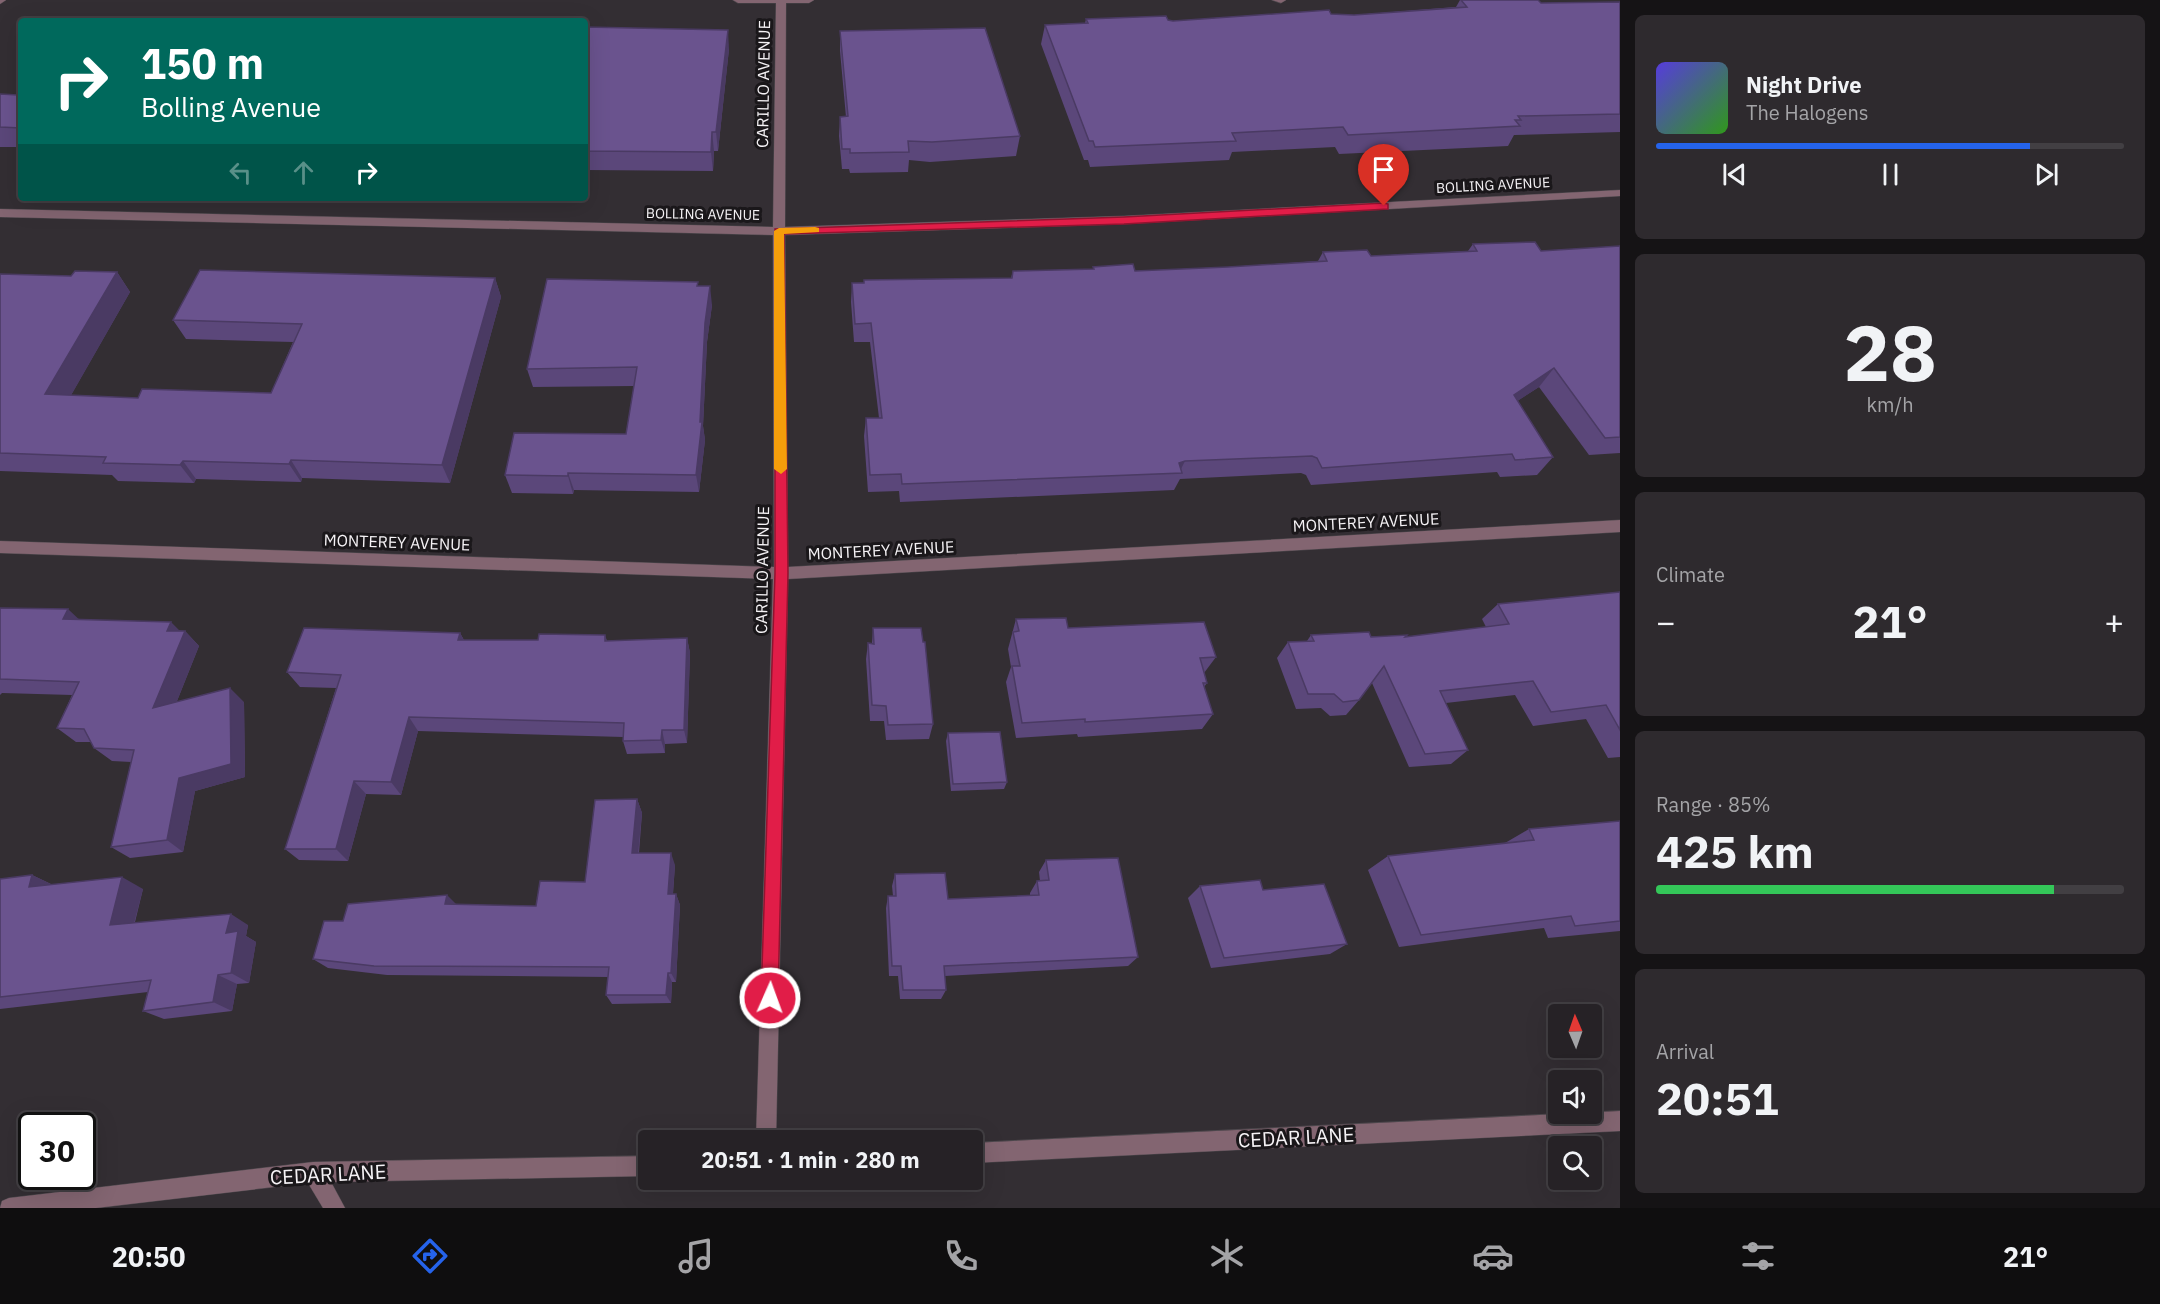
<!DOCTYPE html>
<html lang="en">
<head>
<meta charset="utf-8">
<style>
	:root { --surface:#262226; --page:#2e2a2e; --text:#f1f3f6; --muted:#a4a4a7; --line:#423f43; --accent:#2563eb }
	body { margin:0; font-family:"IBM Plex Sans",sans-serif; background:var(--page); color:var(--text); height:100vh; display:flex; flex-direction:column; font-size:22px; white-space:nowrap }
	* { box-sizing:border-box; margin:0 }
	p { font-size:20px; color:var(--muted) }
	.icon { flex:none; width:33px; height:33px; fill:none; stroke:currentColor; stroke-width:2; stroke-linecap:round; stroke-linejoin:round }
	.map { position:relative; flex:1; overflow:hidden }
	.sheet { display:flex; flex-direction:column; gap:15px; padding:15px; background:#151315; width:540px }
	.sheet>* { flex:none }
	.guide { position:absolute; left:18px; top:18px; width:570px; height:183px; border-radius:6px; box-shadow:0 6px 24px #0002,0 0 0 2px var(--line); background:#00695c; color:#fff; overflow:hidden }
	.needle { width:39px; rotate:358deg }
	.tools { position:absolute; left:1548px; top:1004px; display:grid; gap:12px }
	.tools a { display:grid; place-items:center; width:54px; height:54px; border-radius:6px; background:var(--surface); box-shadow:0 6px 24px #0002,0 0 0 2px var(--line); font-size:30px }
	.speed { position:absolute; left:18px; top:1112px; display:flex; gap:12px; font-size:30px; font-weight:700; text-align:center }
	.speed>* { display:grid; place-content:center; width:78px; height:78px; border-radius:50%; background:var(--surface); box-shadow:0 6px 24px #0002,0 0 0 2px var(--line); line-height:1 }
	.speed .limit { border:3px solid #111; border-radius:9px; background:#fff; color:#111 }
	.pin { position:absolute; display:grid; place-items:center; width:51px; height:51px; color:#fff; margin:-62px -26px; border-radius:50% 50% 50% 0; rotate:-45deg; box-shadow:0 0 6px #0007 }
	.pin .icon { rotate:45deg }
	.me { position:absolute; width:66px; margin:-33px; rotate:2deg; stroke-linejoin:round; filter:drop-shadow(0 0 4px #0008) }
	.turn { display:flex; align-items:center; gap:21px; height:126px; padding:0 24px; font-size:27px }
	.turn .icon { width:78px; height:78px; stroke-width:2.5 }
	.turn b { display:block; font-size:42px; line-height:51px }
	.lanes { display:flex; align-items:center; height:57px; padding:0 24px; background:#0003; justify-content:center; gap:30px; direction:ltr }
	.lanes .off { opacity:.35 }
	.big { font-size:45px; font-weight:700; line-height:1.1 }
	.sheet .tile { flex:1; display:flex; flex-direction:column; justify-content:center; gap:9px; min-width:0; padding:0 21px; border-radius:9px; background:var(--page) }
	.sheet .dial { align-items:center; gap:0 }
	.dial b { font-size:78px; line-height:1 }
	.song { display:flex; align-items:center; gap:18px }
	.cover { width:72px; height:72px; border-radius:9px; background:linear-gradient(135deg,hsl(250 70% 55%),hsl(110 70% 35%)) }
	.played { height:6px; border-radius:3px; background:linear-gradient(90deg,var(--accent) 80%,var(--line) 80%) }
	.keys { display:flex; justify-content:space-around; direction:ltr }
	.heat { display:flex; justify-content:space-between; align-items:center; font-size:33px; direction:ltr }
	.charge { height:9px; border-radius:4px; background:linear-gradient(90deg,#34c759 85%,var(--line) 0) }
	.trip { position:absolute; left:638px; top:1130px; width:345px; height:60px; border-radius:6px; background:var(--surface); box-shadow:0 6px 24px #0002,0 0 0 2px var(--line); font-weight:700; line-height:60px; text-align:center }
	.dock { display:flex; height:96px; justify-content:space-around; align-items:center; background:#0f0e0f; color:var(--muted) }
	.dock .icon { width:42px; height:42px }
	.dock .current { color:var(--accent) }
	.dock b { font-size:27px; color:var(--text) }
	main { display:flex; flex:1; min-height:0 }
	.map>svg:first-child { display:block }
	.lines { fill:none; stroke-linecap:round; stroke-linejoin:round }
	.minor-casing { stroke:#4e494e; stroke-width:1 }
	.minor { fill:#836571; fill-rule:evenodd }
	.wall { fill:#5b477a }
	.shaded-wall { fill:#4a3a63 }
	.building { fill:#6a538e; stroke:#4a3a63; stroke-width:1.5 }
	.route { fill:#e11d48; stroke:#92132f; stroke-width:1.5 }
	.slow { fill:#f59e0b }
	.labels { text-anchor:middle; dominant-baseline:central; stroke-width:6; stroke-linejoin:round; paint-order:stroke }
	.far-street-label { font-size:14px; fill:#f5f2f5; stroke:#1a171a }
	.street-label { font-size:16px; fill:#f5f2f5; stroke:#1a171a }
	.near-street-label { font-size:20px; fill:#f5f2f5; stroke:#1a171a }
</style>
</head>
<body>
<main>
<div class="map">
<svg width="1620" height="1208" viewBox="0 0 1620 1208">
	<rect width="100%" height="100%" fill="#332e33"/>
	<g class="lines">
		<defs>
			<g id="minor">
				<path d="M0,0H6L0,4Z"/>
				<path d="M733,0H814L809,3H786L785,227L1124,216L1620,190V196L1124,224L785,235L788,567L1620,520V532L788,579L776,1140H756L773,579L0,553V541L774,567L773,235L0,217V209L773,227L776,3H738Z"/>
				<path d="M1272,0H1286L1281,3Z"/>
				<path d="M1620,1111V1131L972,1163V1143Z"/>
				<path d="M648,1156V1176L331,1182L345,1208H323L308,1183L96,1208H0L2,1201L9,1198L313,1162Z"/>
			</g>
		</defs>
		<use href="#minor" class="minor-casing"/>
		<use href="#minor" class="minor"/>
	</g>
	<g class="wall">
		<path d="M1460,0H1538L1541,3L1620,2V132L1514,135L1508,146L1339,154L1335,147L1232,152L1229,160L1090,167L1088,160H1084L1041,44L1045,25L1085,23L1086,19L1168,20L1173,21L1331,14L1354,15L1456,7Z"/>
		<path d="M585,27L729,49L718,151H714L713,171L585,170Z"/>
		<path d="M840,31L1020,136L1016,156L930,162L909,160L908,172L850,173L849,169H842L839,136L840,117H846L840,51Z"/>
		<path d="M21,91V147H0V94L18,95Z"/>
		<path d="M1473,244L1541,251L1620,246V453L1589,455L1539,387L1517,401L1553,457L1537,475L1500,477L1497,472L1311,485L1306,475L1301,473L1180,479L1174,490L900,502L899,491L868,492L864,436L866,418H879L870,342H854L851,302L852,283L1011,278L1013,271L1093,269V267L1135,271L1228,267L1318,261L1323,252L1371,256L1468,251Z"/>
		<path d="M117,272L130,292L71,395L138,398L271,393L293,342L186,339L173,320L495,278L501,297L450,483L302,478L301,482L196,479L194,483L118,481L112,475L0,471V274L71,276Z"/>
		<path d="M698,282V286L712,305L707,342L703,426L705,440L699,492L574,490L573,494L512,493L505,475L626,434L634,386L533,387L527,369Z"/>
		<path d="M1620,592V757L1608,758L1586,719L1533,726L1515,695L1446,703L1468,750L1451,764L1409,767L1372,683L1359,700L1346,715L1330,716L1321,708L1296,709L1277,658L1288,642L1307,641L1311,635L1405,637L1486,627L1482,619L1498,604Z"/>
		<path d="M0,608L79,619L185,631L199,646L177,701L244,702L245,777L195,791L183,852L130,858L111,847L131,762L112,761L94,748L91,742H76L57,728L72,695L2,693L0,695Z"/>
		<path d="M1016,619L1068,628L1216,657L1204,673L1207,683L1204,687L1213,714L1202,729L1078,737L1077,734L1016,738L1006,682L1011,667L1008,649Z"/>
		<path d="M873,628L933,724L929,739L886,740L884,721H870L866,659L868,643H872Z"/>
		<path d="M460,633L464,640H538L605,635L607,641L687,638L690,653L687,743L665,744V753L627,754L623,741V737L418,731L401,795L366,794L348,861L299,860L285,849L336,688L300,687L287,672Z"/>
		<path d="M948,733L1007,782L1004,789L951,791L946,741Z"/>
		<path d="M637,799L642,813L639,853L675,865L673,894H676L680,905L676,982H672L671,1003L612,1004L606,995L608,977L387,975L328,968L313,959L343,921L456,905L536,906L585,882Z"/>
		<path d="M1620,821V931L1548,938L1544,928L1399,947L1368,870L1388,856L1505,843L1529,829Z"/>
		<path d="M1046,860L1138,957L1128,966L945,976L946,990L941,999H900L898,976H889L886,908L888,896H893L892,886L895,874L948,899L1030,896V893L1037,881H1040L1039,872Z"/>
		<path d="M32,875L51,884L143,889L135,922L248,925L246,936L256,942L249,983L237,984L232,1011L164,1019L143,1011L148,992L0,1009V879Z"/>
		<path d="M1200,886L1263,890L1347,944L1330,954L1211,968L1188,898Z"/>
	</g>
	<g class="shaded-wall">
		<path d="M728,30L729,49L718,151L716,132Z"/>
		<path d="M712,132L714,151L713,171L711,152Z"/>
		<path d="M117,272L130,292L61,413L45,394Z"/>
		<path d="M495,278L501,297L450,483L442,465Z"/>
		<path d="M710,286L712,305L707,342L703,426L705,440L699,492L696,475L705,323Z"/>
		<path d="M1554,368L1539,387L1499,413L1514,395Z"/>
		<path d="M291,460L302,478L301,482L289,464Z"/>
		<path d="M183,461L196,479L194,483L180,465Z"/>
		<path d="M1185,461L1179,473V463Z"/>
		<path d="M568,473L574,490L573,494L568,476Z"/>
		<path d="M68,609L85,625L63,619Z"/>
		<path d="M171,622L183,634L185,631L199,646L169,721L153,708L167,631Z"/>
		<path d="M460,633L468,648L458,640Z"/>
		<path d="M687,638L690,653L687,743L684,730Z"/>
		<path d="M230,688L244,702L245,777L195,791L183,852L167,840L179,778Z"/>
		<path d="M409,717L418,731L401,795L391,782Z"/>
		<path d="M662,730L665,744V753L661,740Z"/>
		<path d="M354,781L366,794L348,861L336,849Z"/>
		<path d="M637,799L642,813L637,865L632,853Z"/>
		<path d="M671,853L675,865L672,905L668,894Z"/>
		<path d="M32,875L55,886L29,887Z"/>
		<path d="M122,877L143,889L131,935L110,925Z"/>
		<path d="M676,894L680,905L676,982L671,973Z"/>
		<path d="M447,895L458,906L445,904Z"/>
		<path d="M231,914L248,925L246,936L256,942L249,983L231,973L226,933Z"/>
		<path d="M668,973L672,982L671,1003L666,995Z"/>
		<path d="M218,975L237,984L232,1011L213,1002Z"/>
	</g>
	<g class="building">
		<path d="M1461,0H1538L1541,3L1620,2V114L1518,116L1521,120H1515L1520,126L1348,135L1343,127L1232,133L1236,141L1095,147L1093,141H1089L1045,25L1088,23L1086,19L1166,16L1168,20L1173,21L1329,10L1331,14L1354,15L1467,7Z"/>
		<path d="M201,20L285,21H200Z"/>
		<path d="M585,27L728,30L716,132H712L711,152L585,151Z"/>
		<path d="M985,28L1020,136L932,142L908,141L909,152L850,153V149H842L840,117L848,116L840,31Z"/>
		<path d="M21,91V128L0,127V94L18,95Z"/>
		<path d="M1535,242L1541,251L1620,246V437L1605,438L1554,368L1514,395L1553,457L1515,460L1512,454L1322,468L1317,458L1312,456L1185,461L1179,463L1182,473L902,484L901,474L870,475L866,418H882L871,323L855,324L852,283H864V280L1012,278L1013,271L1094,269L1093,267L1133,264L1135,271L1228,267L1327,261L1323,252L1367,250L1371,256L1477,251L1473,244Z"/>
		<path d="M200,270L495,278L442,465L291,460L289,464L183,461L180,465L103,463L106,457L0,453V274L71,276L75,271L117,272L45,394L138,398L142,389L271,393L302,324L173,320Z"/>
		<path d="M547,279L698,282L697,286H710L705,323L700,422H702L696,475L568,473V476L505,475L514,433L626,434L637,367L527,369Z"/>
		<path d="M1620,592V730L1606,705L1551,712L1533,681L1440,691L1468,750L1425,754L1384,666L1359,700L1343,702L1334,694H1308L1288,642L1314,641L1311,635L1369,632L1371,637L1407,635L1405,637L1509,624L1498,604Z"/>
		<path d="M0,608L68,609L63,619L171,622L167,631H185L153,708L230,688L231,764L179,778L167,840L111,847L134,750L94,748L84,729L57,728L79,682L0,679Z"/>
		<path d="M1066,618L1068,628L1204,622L1216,657L1200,658L1207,683H1203L1213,714L1085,722V719L1022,723L1012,666H1020L1013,632L1019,631L1016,619Z"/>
		<path d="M304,628L460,633L458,640H538L539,634L605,635V641L687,638L684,730H662L661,740L623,741L624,723L409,717L391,782L354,781L336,849H285L341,675L287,672Z"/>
		<path d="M873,628H921L923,642H925L933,724L888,725L886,706L872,705L868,643L874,644Z"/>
		<path d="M1000,732L1007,782L953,784L948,733Z"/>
		<path d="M637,799L632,853H671L668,894H676L671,973H668L666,995H606L609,967L374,966L313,959L324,921H343L348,904L447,895L445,904L536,906L540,881L585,882L595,800Z"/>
		<path d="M1620,821V921L1575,926L1571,916L1421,935L1388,856L1534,840L1529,829Z"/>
		<path d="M1118,858L1138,957L944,966L946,990H903L901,966H892L888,896H896L895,874L945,873L948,899L1039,895L1037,881L1049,880L1046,860Z"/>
		<path d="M32,875L29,887L122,877L110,925L231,914L226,933L238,931L231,973L218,975L213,1002L143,1011L151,980L0,997V879Z"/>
		<path d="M1260,880L1263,890L1324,884L1347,944L1224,958L1200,886Z"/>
	</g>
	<path class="route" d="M1384,203L1388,204V209L1124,224L784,234L788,573L778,998L776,1004L770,1007L763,1004L761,998L775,573V229L1124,217Z"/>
	<path class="slow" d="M815,227L819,228V232L784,234L787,469L781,474L774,469V231L779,228Z"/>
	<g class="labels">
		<g class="far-street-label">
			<text transform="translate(1493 185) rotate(-3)">BOLLING AVENUE</text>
			<text transform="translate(703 214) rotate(1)">BOLLING AVENUE</text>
		</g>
		<g class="street-label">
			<text transform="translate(763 84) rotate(-89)">CARILLO AVENUE</text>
			<text transform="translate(1366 522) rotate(-3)">MONTEREY AVENUE</text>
			<text transform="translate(397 542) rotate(2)">MONTEREY AVENUE</text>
			<text transform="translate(881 550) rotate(-3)">MONTEREY AVENUE</text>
			<text transform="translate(762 570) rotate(-89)">CARILLO AVENUE</text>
		</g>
		<g class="near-street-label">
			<text transform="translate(1296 1137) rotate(-3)">CEDAR LANE</text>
			<text transform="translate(328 1174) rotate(-3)">CEDAR LANE</text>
		</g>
	</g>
</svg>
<div class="tools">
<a><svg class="needle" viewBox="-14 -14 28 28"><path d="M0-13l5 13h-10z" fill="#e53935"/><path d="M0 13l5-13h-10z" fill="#a4a4a7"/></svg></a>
<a><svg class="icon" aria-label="sound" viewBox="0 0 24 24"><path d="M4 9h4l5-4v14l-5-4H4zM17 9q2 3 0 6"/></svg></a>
<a><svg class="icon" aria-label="search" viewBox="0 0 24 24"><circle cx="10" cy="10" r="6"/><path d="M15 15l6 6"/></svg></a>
</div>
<div class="speed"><div class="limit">30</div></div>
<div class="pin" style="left:1384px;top:206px;background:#d93025"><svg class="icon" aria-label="arrive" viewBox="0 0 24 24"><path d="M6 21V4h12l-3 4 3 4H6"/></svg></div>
<svg class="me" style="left:770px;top:998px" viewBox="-20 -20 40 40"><circle r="17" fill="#e11d48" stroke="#fff" stroke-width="3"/><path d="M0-11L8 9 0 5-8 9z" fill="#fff"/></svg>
<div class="trip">20:51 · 1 min · 280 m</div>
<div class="guide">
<div class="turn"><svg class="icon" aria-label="right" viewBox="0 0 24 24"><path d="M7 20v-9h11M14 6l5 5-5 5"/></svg><div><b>150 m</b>Bolling Avenue</div></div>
<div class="lanes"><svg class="icon off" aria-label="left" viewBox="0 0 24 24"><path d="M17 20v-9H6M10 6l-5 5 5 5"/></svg><svg class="icon off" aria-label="ahead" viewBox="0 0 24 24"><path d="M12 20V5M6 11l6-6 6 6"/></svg><svg class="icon" aria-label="right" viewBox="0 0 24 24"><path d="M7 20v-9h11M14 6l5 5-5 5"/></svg></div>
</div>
</div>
<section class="sheet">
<div class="tile">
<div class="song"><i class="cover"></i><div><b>Night Drive</b><p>The Halogens</p></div></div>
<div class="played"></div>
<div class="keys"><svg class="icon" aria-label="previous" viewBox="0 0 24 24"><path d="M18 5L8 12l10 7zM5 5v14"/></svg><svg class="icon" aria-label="pause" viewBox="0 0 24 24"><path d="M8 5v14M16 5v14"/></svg><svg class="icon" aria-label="next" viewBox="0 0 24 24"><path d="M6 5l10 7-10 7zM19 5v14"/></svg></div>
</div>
<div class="tile dial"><b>28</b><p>km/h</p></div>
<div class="tile"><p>Climate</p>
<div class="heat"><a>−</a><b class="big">21°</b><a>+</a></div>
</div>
<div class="tile"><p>Range · 85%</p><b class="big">425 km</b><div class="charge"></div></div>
<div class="tile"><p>Arrival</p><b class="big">20:51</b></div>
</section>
</main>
<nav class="dock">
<b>20:50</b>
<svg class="icon current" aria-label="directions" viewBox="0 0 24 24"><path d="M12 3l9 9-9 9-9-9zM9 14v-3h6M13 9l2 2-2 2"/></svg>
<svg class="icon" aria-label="music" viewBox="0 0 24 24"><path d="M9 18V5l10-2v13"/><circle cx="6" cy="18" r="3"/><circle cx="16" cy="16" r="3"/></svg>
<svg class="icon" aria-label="phone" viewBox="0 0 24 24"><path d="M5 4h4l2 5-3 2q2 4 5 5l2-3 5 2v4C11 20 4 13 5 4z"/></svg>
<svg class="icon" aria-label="climate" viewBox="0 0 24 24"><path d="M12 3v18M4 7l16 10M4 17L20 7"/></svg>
<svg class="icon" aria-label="car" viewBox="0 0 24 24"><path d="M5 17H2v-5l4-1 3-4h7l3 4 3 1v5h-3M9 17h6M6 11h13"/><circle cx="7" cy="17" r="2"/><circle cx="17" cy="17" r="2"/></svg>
<svg class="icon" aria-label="filters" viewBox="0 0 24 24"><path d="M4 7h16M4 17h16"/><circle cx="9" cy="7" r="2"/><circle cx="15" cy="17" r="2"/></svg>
<b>21°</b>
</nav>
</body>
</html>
